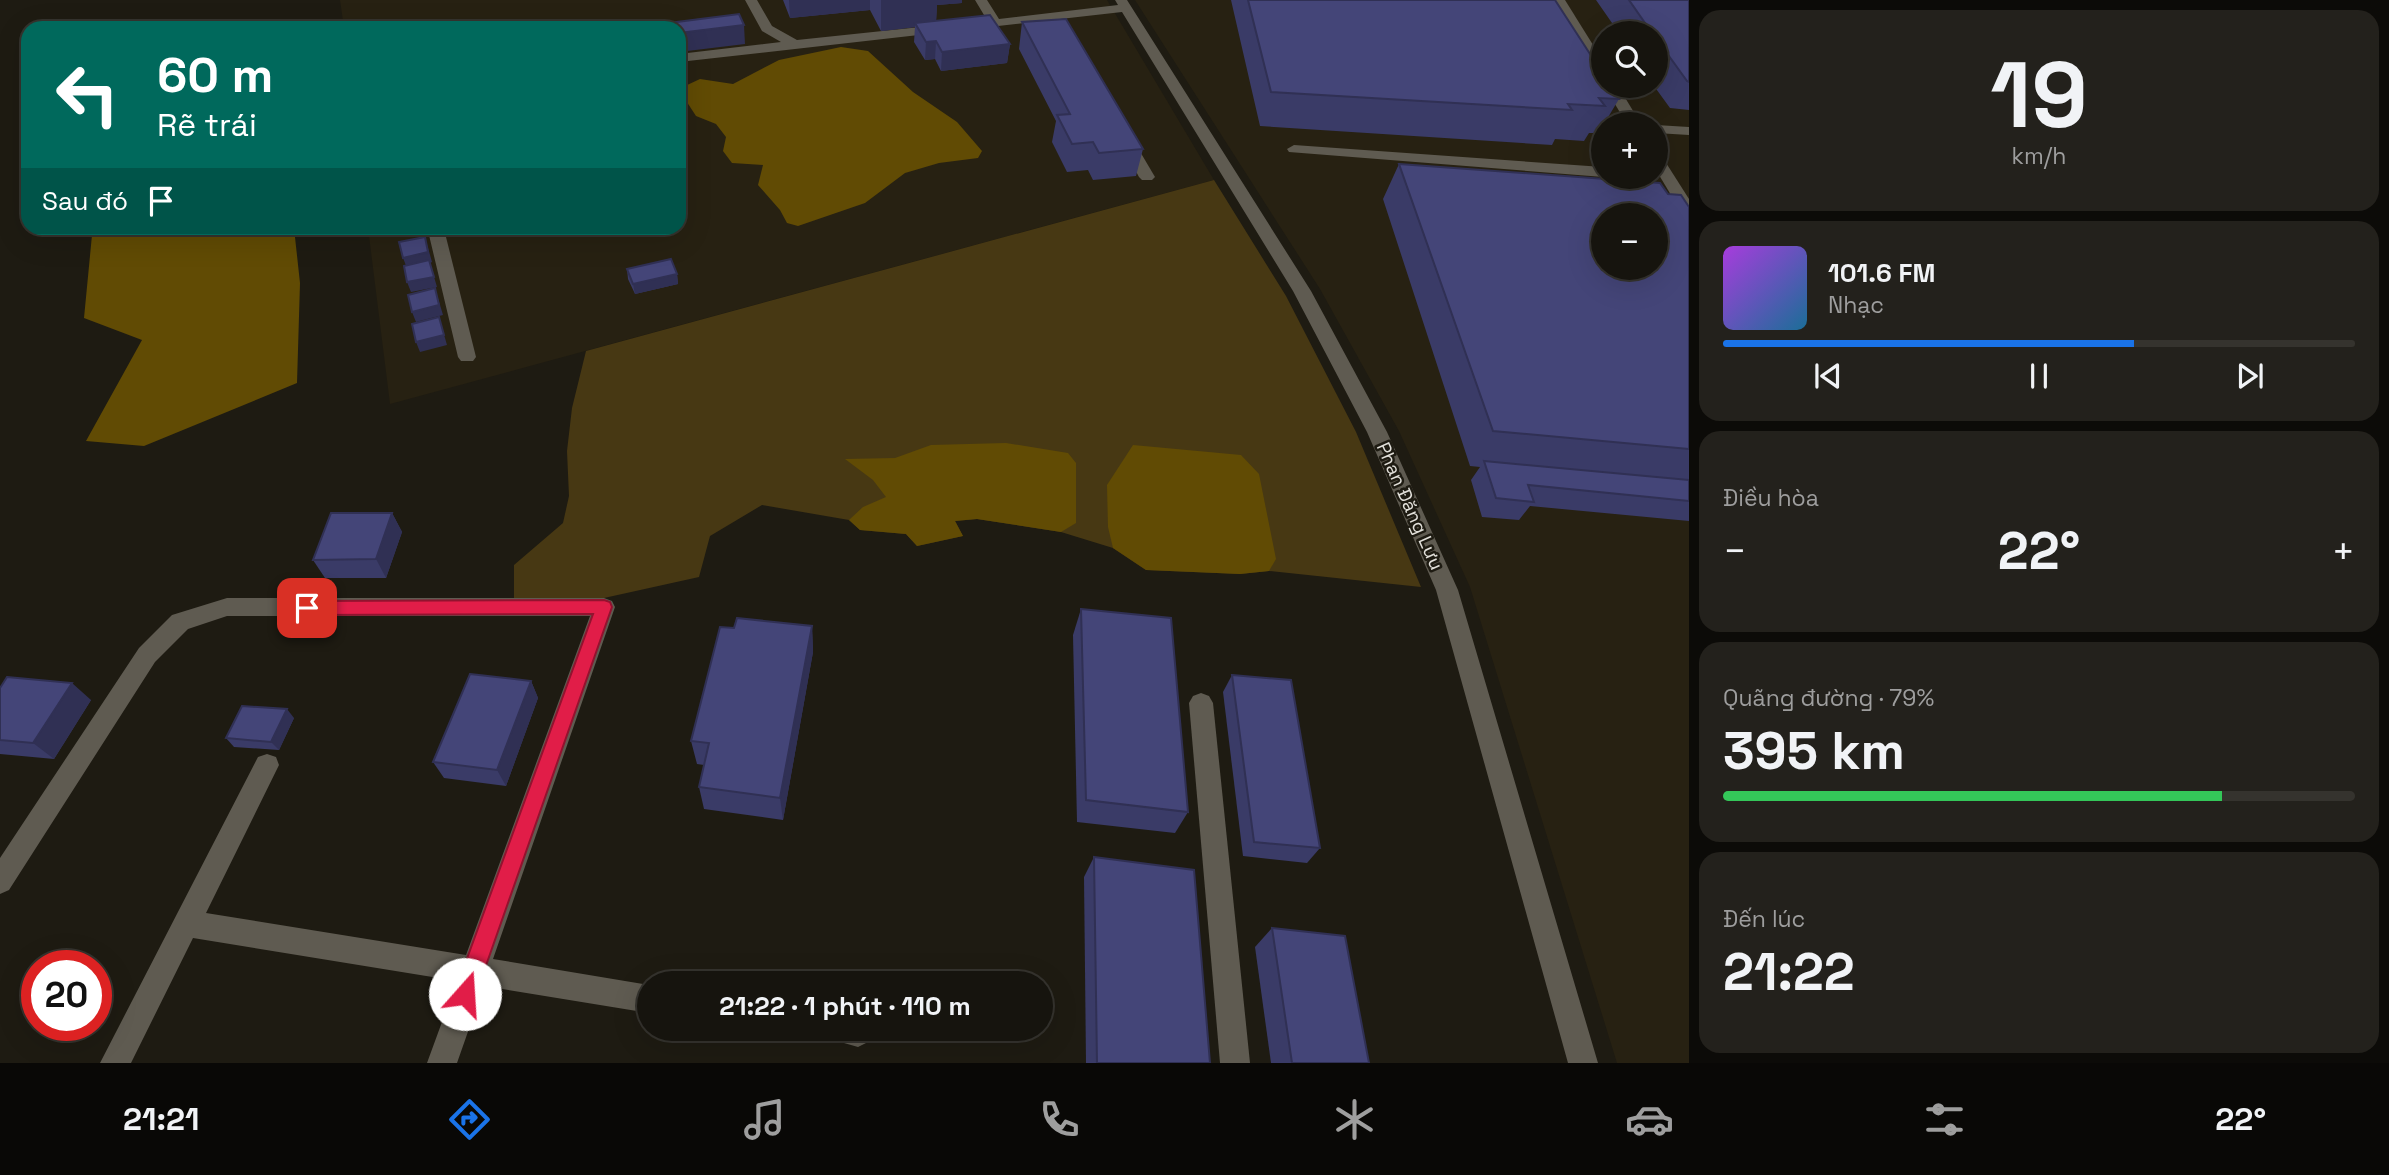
<!DOCTYPE html>
<html lang="vi">
<head>
<meta charset="utf-8">
<style>
	:root { --surface:#16140e; --page:#23211c; --text:#f1f3f6; --muted:#9e9e9e; --line:#35332e; --accent:#1a73e8 }
	body { margin:0; font-family:"Space Grotesk",sans-serif; background:var(--page); color:var(--text); height:100vh; display:flex; flex-direction:column; font-size:26px; white-space:nowrap }
	* { box-sizing:border-box; margin:0 }
	p { font-size:23px; color:var(--muted) }
	.icon { flex:none; width:38px; height:38px; fill:none; stroke:currentColor; stroke-width:2; stroke-linecap:round; stroke-linejoin:round }
	.map { position:relative; flex:1; overflow:hidden }
	.panel { display:flex; flex-direction:column; gap:10px; padding:10px; background:#0c0b08; width:700px }
	.panel>* { flex:none }
	.guide { position:absolute; left:21px; top:21px; width:665px; height:214px; border-radius:21px; box-shadow:0 7px 28px #0002,0 0 0 2px var(--line); background:#00695c; color:#fff; overflow:hidden }
	.buttons { position:absolute; left:1591px; top:21px; display:grid; gap:14px }
	.buttons a { display:grid; place-items:center; width:77px; height:77px; border-radius:50%; background:var(--surface); box-shadow:0 7px 28px #0002,0 0 0 2px var(--line); font-size:35px }
	.speed { position:absolute; left:21px; top:950px; display:flex; gap:14px; font-size:35px; font-weight:700; text-align:center }
	.speed>* { display:grid; place-content:center; width:91px; height:91px; border-radius:50%; background:var(--surface); box-shadow:0 7px 28px #0002,0 0 0 2px var(--line); line-height:1 }
	.speed .limit { border:10px solid #d22; background:#fff; color:#111 }
	.pin { position:absolute; display:grid; place-items:center; width:60px; height:60px; color:#fff; margin:-30px; border-radius:14px; box-shadow:0 4px 10px #0006 }
	.me { position:absolute; width:77px; margin:-38px; rotate:19deg; stroke-linejoin:round; filter:drop-shadow(0 0 5px #0008) }
	.turn { display:flex; align-items:center; gap:24px; height:147px; padding:0 21px; font-size:32px }
	.turn .icon { width:91px; height:91px; stroke-width:2.5 }
	.turn b { display:block; font-size:49px; line-height:60px }
	.then { display:flex; align-items:center; height:66px; padding:0 21px; background:#0003; gap:14px; font-size:26px }
	.big { font-size:52px; font-weight:700; line-height:1.1 }
	.panel .tile { flex:1; display:flex; flex-direction:column; justify-content:center; gap:10px; min-width:0; padding:0 24px; border-radius:21px; background:var(--page) }
	.panel .dial { align-items:center; gap:0 }
	.dial b { font-size:91px; line-height:1 }
	.song { display:flex; align-items:center; gap:21px }
	.cover { width:84px; height:84px; border-radius:10px; background:linear-gradient(135deg,hsl(280 70% 55%),hsl(200 70% 35%)) }
	.played { height:7px; border-radius:4px; background:linear-gradient(90deg,var(--accent) 65%,var(--line) 65%) }
	.keys { display:flex; justify-content:space-around; direction:ltr }
	.heat { display:flex; justify-content:space-between; align-items:center; font-size:38px; direction:ltr }
	.charge { height:10px; border-radius:5px; background:linear-gradient(90deg,#34c759 79%,var(--line) 0) }
	.trip { position:absolute; left:637px; top:971px; width:416px; height:70px; border-radius:35px; background:var(--surface); box-shadow:0 7px 28px #0002,0 0 0 2px var(--line); font-weight:700; line-height:70px; text-align:center }
	.menu { display:flex; height:112px; justify-content:space-around; align-items:center; background:#090806; color:var(--muted) }
	.menu .icon { width:49px; height:49px }
	.menu .on { color:var(--accent) }
	.menu b { font-size:32px; color:var(--text) }
	main { display:flex; flex:1; min-height:0 }
	.map>svg:first-child { display:block }
	.built { fill:#272112; fill-rule:evenodd }
	.green { fill:#473813 }
	.water { fill:#614b04 }
	.lines { fill:none; stroke-linecap:round; stroke-linejoin:round }
	.minor { fill:#5f5b51; fill-rule:evenodd }
	.wall { fill:#3a3b67 }
	.shaded-wall { fill:#303054 }
	.building { fill:#444578; stroke:#303054; stroke-width:2; fill-rule:evenodd }
	.route { fill:#e11d48; stroke:#92132f; stroke-width:2 }
	.labels { text-anchor:middle; dominant-baseline:central; stroke-width:5; stroke-linejoin:round; paint-order:stroke }
	.street-label { font-size:19px; fill:#e2e0da; stroke:#1e1b12 }
</style>
</head>
<body>
<main>
<div class="map">
<svg width="1689" height="1063" viewBox="0 0 1689 1063">
	<rect width="100%" height="100%" fill="#1e1b12"/>
	<g class="built">
		<path d="M340,0H1107L1214,180L390,404L368,228H679V28H344Z"/>
		<path d="M1135,0H1689V1063H1617L1470,587L1399,431L1320,289ZM1603,33H1656V86H1603ZM1603,124H1656V177H1603ZM1603,215H1656V268H1603Z"/>
	</g>
	<path class="green" d="M1214,180L1286,296L1356,432L1421,587L1269,571L1240,574L1146,570L1113,548L1061,532L977,519L955,521L963,536L917,546L906,534L860,530L849,520L762,505L710,536L699,577L604,598L514,600V565L563,523L569,496L567,451L572,408L586,351Z"/>
	<g class="water">
		<path d="M841,47L868,51L913,92L957,122L982,151L978,158L939,163L905,173L865,203L798,226L787,223L780,210L758,185L763,165L732,163L723,151L726,137L716,124L696,116L681,93L685,86L700,79L733,84L779,60Z"/>
		<path d="M100,228H294L300,283L297,383L144,446L86,441L142,340L84,318L92,235Z"/>
		<path d="M1006,443L1068,453L1076,463V523L1061,532L977,519L955,521L963,536L917,546L906,534L860,530L849,520L863,507L886,497L873,480L845,459L895,458L931,445Z"/>
		<path d="M1133,445L1241,455L1259,474L1276,559L1269,571L1240,574L1146,570L1113,548L1108,527L1107,485Z"/>
	</g>
	<g class="lines">
		<g class="minor">
			<path d="M745,0H757L772,26L797,40L987,20L975,0H987L999,19L1118,5L1115,0H1127L1311,291L1387,432L1458,590L1598,1063H1568L1436,590L1367,432L1293,291L1122,12L679,62V54L781,42L762,31Z"/>
			<path d="M1553,0H1565L1603,61V76L1596,72Z"/>
			<path d="M1604,86H1618L1641,124H1627Z"/>
			<path d="M1656,125L1689,127V135L1656,133Z"/>
			<path d="M1125,134L1132,138L1155,177L1152,180H1142L1139,177L1118,138Z"/>
			<path d="M1294,145L1603,167V177L1289,152L1287,149Z"/>
			<path d="M1656,154L1661,155L1689,199V217L1683,215L1656,170Z"/>
			<path d="M423,228H440L445,233L476,357L473,361H461L458,357L429,235Z"/>
			<path d="M227,598H604L612,601L615,607L493,959L649,985V1013L484,986L457,1063H427L457,981L193,938L131,1063H100L258,757L267,754L276,757L279,765L206,913L466,955L590,616H227L188,629L155,662L9,890L0,894V858L139,648L172,615Z"/>
			<path d="M1201,693L1209,696L1213,703L1250,1063H1220L1189,703L1193,696Z"/>
			<path d="M825,1029H871L873,1032L868,1042L858,1047L830,1039Z"/>
		</g>
	</g>
	<g class="wall">
		<path d="M783,0H962V3L937,5L936,21L1010,44L1007,63L941,71L935,59L925,60L914,42L915,27L881,31L870,10L790,18Z"/>
		<path d="M1231,0H1555L1619,99L1604,124H1603L1599,133H1589L1584,141L1555,139L1552,145L1260,126Z"/>
		<path d="M1596,0H1689V110L1670,108L1654,86H1656V33H1619Z"/>
		<path d="M1022,22L1143,149L1136,176L1093,180L1088,170L1067,172L1052,142L1056,121L1019,49Z"/>
		<path d="M1399,164L1668,194L1689,207V521L1530,506L1519,520L1482,517L1471,480L1480,467L1470,466L1383,199Z"/>
		<path d="M627,269L677,274L678,284L635,294L628,279Z"/>
		<path d="M392,513L402,532L386,578H325L313,560Z"/>
		<path d="M1081,609L1188,812L1175,833L1077,822L1073,635Z"/>
		<path d="M812,626L813,652L783,820L704,809L699,787L704,765L697,764L691,741L734,628Z"/>
		<path d="M1232,675L1320,848L1307,863L1243,856L1223,692Z"/>
		<path d="M531,681L538,698L506,786L444,778L433,762Z"/>
		<path d="M0,688L91,700L54,759L0,754Z"/>
		<path d="M294,718L279,750L234,747L226,738Z"/>
		<path d="M1094,857L1210,1063H1086L1084,877Z"/>
		<path d="M1272,928L1369,1063H1271L1255,947Z"/>
	</g>
	<g class="shaded-wall">
		<path d="M789,0H870V10L790,18Z"/>
		<path d="M881,0H962V3L937,5L936,25L915,23V27L881,31Z"/>
		<path d="M744,25L745,44L679,52V33Z"/>
		<path d="M936,41L935,59L925,60L926,42Z"/>
		<path d="M1010,44L1007,63L941,71L942,52Z"/>
		<path d="M679,108L682,131H679Z"/>
		<path d="M425,237L432,262L430,263L437,287L411,292L407,282V268L403,258Z"/>
		<path d="M677,274L678,284L635,294L633,284Z"/>
		<path d="M435,288L443,315L416,322L412,312Z"/>
		<path d="M439,317L447,345L420,352L416,342Z"/>
		<path d="M392,513L402,532L386,578L376,559Z"/>
		<path d="M812,626L813,652L783,820L780,798Z"/>
		<path d="M531,681L538,698L506,786L497,770Z"/>
		<path d="M72,683L91,700L54,759L33,743Z"/>
		<path d="M287,709L294,718L279,750L271,742Z"/>
	</g>
	<g class="building">
		<path d="M1248,0H1555L1603,74V86H1611L1619,99L1599,98L1605,106L1568,104L1572,110L1271,92Z"/>
		<path d="M1629,0H1689V82L1687,81L1656,38V33H1652Z"/>
		<path d="M739,14L744,25L679,33V28H638V27Z"/>
		<path d="M990,15L1010,44L942,52L936,41L926,42L915,23Z"/>
		<path d="M1066,19L1143,149L1099,153L1093,142L1072,144L1057,115L1070,114L1022,22Z"/>
		<path d="M1399,164L1660,183L1668,194L1681,195L1689,207V449L1493,431ZM1603,215H1656V268H1603Z"/>
		<path d="M425,237L428,252L403,258L399,242Z"/>
		<path d="M671,259L677,274L633,284L627,269Z"/>
		<path d="M429,260L434,277L407,282L404,266Z"/>
		<path d="M435,288L439,305L412,312L408,295Z"/>
		<path d="M439,317L444,335L416,342L412,324Z"/>
		<path d="M1484,461L1689,480V501L1528,485L1534,502L1496,498Z"/>
		<path d="M331,513H392L376,559L313,560Z"/>
		<path d="M1081,609L1171,618L1188,812L1086,800Z"/>
		<path d="M737,618L812,626L780,798L699,787L709,743L691,741L720,627L734,628Z"/>
		<path d="M470,674L531,681L497,770L433,762Z"/>
		<path d="M1232,675L1291,680L1320,848L1254,842Z"/>
		<path d="M7,677L72,683L33,743L0,740V688Z"/>
		<path d="M242,706L287,709L271,742L226,738Z"/>
		<path d="M1094,857L1194,870L1210,1063H1097Z"/>
		<path d="M1272,928L1345,936L1369,1063H1292Z"/>
	</g>
	<path class="route" d="M604,600L610,602L612,607L476,994L473,1002L465,1005L457,1002L454,994L593,614L307,615L301,613L298,608L301,603L307,601Z"/>
	<g class="labels">
		<g class="street-label">
			<text transform="translate(1410 506) rotate(66)">Phan Đăng Lưu</text>
		</g>
	</g>
</svg>
<div class="buttons">
<a><svg class="icon" aria-label="search" viewBox="0 0 24 24"><circle cx="10" cy="10" r="6"/><path d="M15 15l6 6"/></svg></a>
<a>+</a>
<a>−</a>
</div>
<div class="speed"><div class="limit">20</div></div>
<div class="pin" style="left:307px;top:608px;background:#d93025"><svg class="icon" aria-label="arrive" viewBox="0 0 24 24"><path d="M6 21V4h12l-3 4 3 4H6"/></svg></div>
<svg class="me" style="left:465px;top:994px" viewBox="-20 -20 40 40"><circle r="19" fill="#fff"/><path d="M0-13L10 11 0 6-10 11z" fill="#e11d48"/></svg>
<div class="trip">21:22 · 1 phút · 110 m</div>
<div class="guide">
<div class="turn"><svg class="icon" aria-label="left" viewBox="0 0 24 24"><path d="M17 20v-9H6M10 6l-5 5 5 5"/></svg><div><b>60 m</b>Rẽ trái</div></div>
<div class="then">Sau đó<svg class="icon" aria-label="arrive" viewBox="0 0 24 24"><path d="M6 21V4h12l-3 4 3 4H6"/></svg></div>
</div>
</div>
<section class="panel">
<div class="tile dial"><b>19</b><p>km/h</p></div>
<div class="tile">
<div class="song"><i class="cover"></i><div><b>101.6 FM</b><p>Nhạc</p></div></div>
<div class="played"></div>
<div class="keys"><svg class="icon" aria-label="previous" viewBox="0 0 24 24"><path d="M18 5L8 12l10 7zM5 5v14"/></svg><svg class="icon" aria-label="pause" viewBox="0 0 24 24"><path d="M8 5v14M16 5v14"/></svg><svg class="icon" aria-label="next" viewBox="0 0 24 24"><path d="M6 5l10 7-10 7zM19 5v14"/></svg></div>
</div>
<div class="tile"><p>Điều hòa</p>
<div class="heat"><a>−</a><b class="big">22°</b><a>+</a></div>
</div>
<div class="tile"><p>Quãng đường · 79%</p><b class="big">395 km</b><div class="charge"></div></div>
<div class="tile"><p>Đến lúc</p><b class="big">21:22</b></div>
</section>
</main>
<nav class="menu">
<b>21:21</b>
<svg class="icon on" aria-label="directions" viewBox="0 0 24 24"><path d="M12 3l9 9-9 9-9-9zM9 14v-3h6M13 9l2 2-2 2"/></svg>
<svg class="icon" aria-label="music" viewBox="0 0 24 24"><path d="M9 18V5l10-2v13"/><circle cx="6" cy="18" r="3"/><circle cx="16" cy="16" r="3"/></svg>
<svg class="icon" aria-label="phone" viewBox="0 0 24 24"><path d="M5 4h4l2 5-3 2q2 4 5 5l2-3 5 2v4C11 20 4 13 5 4z"/></svg>
<svg class="icon" aria-label="climate" viewBox="0 0 24 24"><path d="M12 3v18M4 7l16 10M4 17L20 7"/></svg>
<svg class="icon" aria-label="car" viewBox="0 0 24 24"><path d="M5 17H2v-5l4-1 3-4h7l3 4 3 1v5h-3M9 17h6M6 11h13"/><circle cx="7" cy="17" r="2"/><circle cx="17" cy="17" r="2"/></svg>
<svg class="icon" aria-label="filters" viewBox="0 0 24 24"><path d="M4 7h16M4 17h16"/><circle cx="9" cy="7" r="2"/><circle cx="15" cy="17" r="2"/></svg>
<b>22°</b>
</nav>
</body>
</html>
